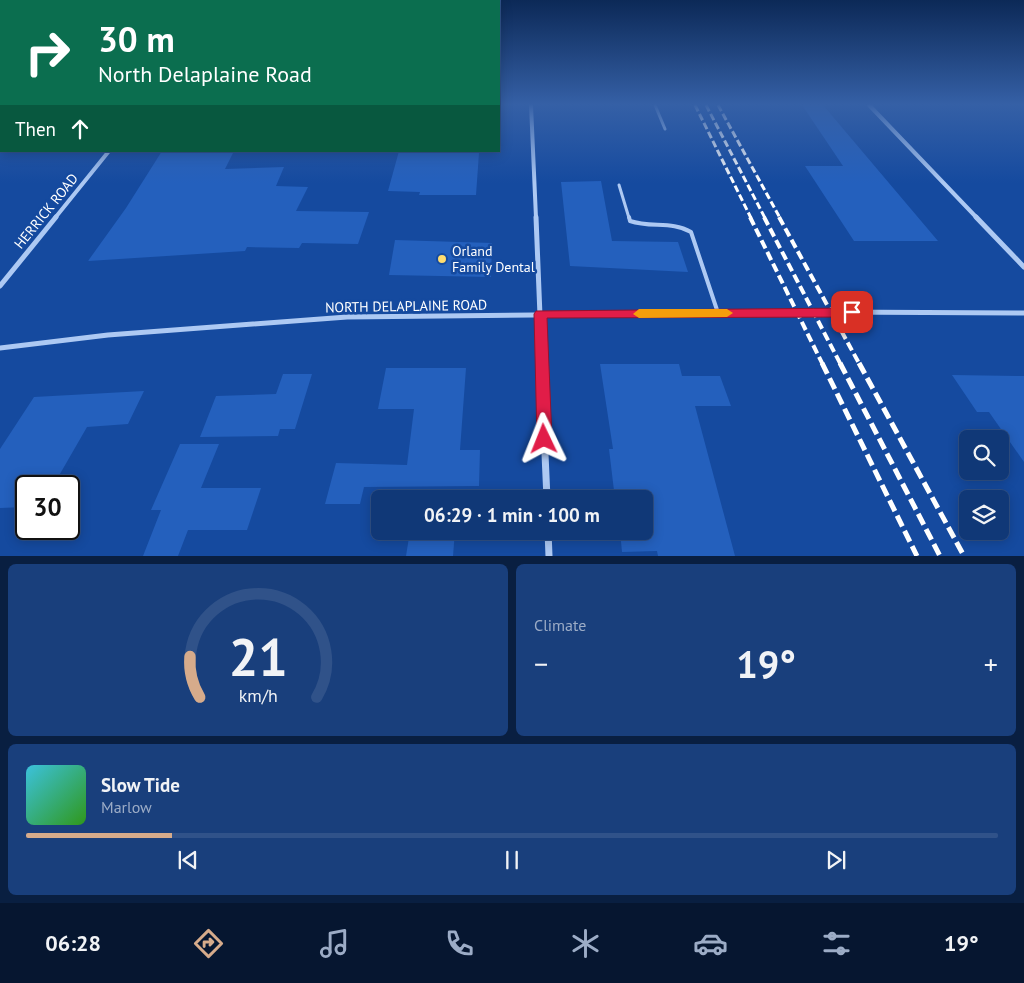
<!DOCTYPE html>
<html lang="en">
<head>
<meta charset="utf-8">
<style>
	:root { --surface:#103877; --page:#193f7c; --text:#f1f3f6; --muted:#9cacc6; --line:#305289; --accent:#d6ab8b }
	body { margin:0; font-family:"PT Sans",sans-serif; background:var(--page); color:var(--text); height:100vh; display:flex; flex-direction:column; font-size:19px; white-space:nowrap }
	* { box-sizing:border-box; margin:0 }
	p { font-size:16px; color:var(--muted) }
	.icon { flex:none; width:28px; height:28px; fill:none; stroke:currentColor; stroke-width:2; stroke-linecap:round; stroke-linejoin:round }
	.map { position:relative; height:556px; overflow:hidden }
	.panel { display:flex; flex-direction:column; gap:8px; padding:8px; background:#091f41; flex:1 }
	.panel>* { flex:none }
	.top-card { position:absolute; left:0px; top:0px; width:500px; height:152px; box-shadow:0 2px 12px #0003,0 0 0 1px var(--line); background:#0b6e4f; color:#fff; overflow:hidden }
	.fabs { position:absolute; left:959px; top:430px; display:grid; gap:10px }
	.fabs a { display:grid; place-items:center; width:50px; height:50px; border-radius:8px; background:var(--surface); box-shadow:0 2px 12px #0003,0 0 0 1px var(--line); font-size:25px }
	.speed { position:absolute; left:15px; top:475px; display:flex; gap:10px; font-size:25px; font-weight:700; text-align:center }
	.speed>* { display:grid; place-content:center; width:65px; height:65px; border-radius:50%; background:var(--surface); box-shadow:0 2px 12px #0003,0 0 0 1px var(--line); line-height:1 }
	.speed .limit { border:2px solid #111; border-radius:8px; background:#fff; color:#111 }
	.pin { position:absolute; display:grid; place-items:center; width:42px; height:42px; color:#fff; margin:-21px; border-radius:10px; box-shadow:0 2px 8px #0006 }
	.me { position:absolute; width:55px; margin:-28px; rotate:358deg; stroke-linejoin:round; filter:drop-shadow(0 0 4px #0008) }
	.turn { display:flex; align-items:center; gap:18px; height:105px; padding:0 15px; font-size:22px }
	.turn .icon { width:65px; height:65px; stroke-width:2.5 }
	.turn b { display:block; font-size:35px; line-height:42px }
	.then { display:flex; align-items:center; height:48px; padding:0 15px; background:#0003; gap:10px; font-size:19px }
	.big { font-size:38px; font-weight:600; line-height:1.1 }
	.panel .card { flex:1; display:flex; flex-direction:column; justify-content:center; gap:8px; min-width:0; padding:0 18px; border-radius:8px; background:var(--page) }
	.panel .dial { align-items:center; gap:0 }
	.dial svg { height:130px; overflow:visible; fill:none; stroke:var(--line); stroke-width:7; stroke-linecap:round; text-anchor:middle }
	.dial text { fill:var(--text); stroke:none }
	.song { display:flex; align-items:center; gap:15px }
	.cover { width:60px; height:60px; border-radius:8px; background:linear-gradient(135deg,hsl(190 70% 55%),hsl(110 70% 35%)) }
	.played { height:5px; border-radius:2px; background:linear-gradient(90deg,var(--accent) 15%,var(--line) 15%) }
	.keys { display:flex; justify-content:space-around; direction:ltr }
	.heat { display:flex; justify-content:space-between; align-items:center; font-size:28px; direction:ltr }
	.panel .tiles { flex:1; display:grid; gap:8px; grid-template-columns:1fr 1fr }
	.card:last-child { grid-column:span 2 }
	.trip { position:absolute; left:371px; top:490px; width:282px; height:50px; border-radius:8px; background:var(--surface); box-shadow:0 2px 12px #0003,0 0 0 1px var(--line); font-weight:600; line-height:50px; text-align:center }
	.dock { display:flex; height:80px; justify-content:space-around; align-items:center; background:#061630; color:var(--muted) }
	.dock .icon { width:35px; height:35px }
	.dock .current { color:var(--accent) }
	.dock b { font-size:22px; color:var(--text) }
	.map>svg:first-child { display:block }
	.building { fill:#2460bd }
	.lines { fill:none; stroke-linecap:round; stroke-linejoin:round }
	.lane-far1 { stroke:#adc9f3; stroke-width:3 }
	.lane { stroke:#adc9f3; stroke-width:4 }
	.street-far2 { stroke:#adc9f3; stroke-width:4 }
	.street-far1 { stroke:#adc9f3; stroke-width:5 }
	.street { stroke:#adc9f3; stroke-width:7 }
	.rail-far2 { stroke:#fff; stroke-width:3; stroke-dasharray:7 3; stroke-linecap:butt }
	.rail-far1 { stroke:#fff; stroke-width:4; stroke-dasharray:9 4; stroke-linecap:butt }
	.rail { stroke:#fff; stroke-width:5; stroke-dasharray:12 5; stroke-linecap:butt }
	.route { fill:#e11d48; stroke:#92132f }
	.slow { fill:#f59e0b }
	.poi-dot { fill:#ffdd70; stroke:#154a9f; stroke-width:2 }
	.labels { text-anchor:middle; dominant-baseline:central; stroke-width:5; stroke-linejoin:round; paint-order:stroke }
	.street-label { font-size:14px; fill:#fff; stroke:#154a9f }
	.poi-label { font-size:14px; fill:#fff; stroke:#154a9f; text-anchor:start }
</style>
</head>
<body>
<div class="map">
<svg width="1024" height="556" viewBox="0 0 1024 556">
	<rect width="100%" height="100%" fill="#154a9f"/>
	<g class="building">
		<path d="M802,105H823L938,241H854L805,166H843Z"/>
		<path d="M162,151H234L225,169L284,167L276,186L308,187L296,211L369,212L358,244L302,243L299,248L247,247L245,251L88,261L126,208Z"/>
		<path d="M399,151L479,153L476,195H419L420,192L388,191Z"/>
		<path d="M601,181L612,241L678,242L688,272L570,266L561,182Z"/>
		<path d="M395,240L492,243L491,277L389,275Z"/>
		<path d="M600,364H679L682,376H720L731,406H695L735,556H658L657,551L622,552L620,531H645V499H615L609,449H613Z"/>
		<path d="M386,368H466L460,450H480L479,486L364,487L360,504H325L336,463L407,465L414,409H378Z"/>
		<path d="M283,374H312L295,429H280L278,436L200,437L216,396L276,394Z"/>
		<path d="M952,375L1024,376V462L989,412H977Z"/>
		<path d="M144,391L128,424L87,427L53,486H26V507L0,508V449L34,397Z"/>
		<path d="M180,444H219L201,488H261L247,530H188L178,556H143L161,510H151Z"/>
		<path d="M410,531H455L453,556H406Z"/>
	</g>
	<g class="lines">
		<g class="lane-far1">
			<path d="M655,105L665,129"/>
			<path d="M619,185L629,218"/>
		</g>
		<path class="lane" d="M629,217L630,221C651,228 672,221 691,232L718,313"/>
		<g class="street-far2">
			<path d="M531,105L536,218"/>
			<path d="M869,105L977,218"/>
			<path d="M55,218L109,151"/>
		</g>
		<g class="street-far1">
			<path d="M536,217L542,365"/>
			<path d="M976,217L1024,267"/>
			<path d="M0,286L56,217"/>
			<path d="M0,348L108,335L347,317L832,312L1024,313"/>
		</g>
		<g class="street">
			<path d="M541,363L547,499"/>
			<path d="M548,531L549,556"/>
		</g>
		<g class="rail-far2">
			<path d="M695,105L751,218"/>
			<path d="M706,105L765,218"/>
			<path d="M718,105L780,218"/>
		</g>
		<g class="rail-far1">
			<path d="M750,217L823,365"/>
			<path d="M764,217L841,365"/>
			<path d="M779,217L860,365"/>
		</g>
		<g class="rail">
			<path d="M822,363L917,556"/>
			<path d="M840,363L940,556"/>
			<path d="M859,363L964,556"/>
		</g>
	</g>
	<linearGradient id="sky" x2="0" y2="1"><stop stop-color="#0c2957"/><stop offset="0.57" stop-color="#3560a6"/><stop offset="1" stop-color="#3560a6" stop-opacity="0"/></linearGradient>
	<rect width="1024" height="183" fill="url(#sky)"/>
	<path class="route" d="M852,308L858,312L852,317L547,318L552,439L549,444L544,446L539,444L537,439L534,314L536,311Z"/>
	<path class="slow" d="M639,309H727L733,313L727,317L639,318L633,314Z"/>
	<circle class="poi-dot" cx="442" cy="259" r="5"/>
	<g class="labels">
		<g class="street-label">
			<text transform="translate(46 211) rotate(-51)">HERRICK ROAD</text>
			<text transform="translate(406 306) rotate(-1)">NORTH DELAPLAINE ROAD</text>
		</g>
		<g class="poi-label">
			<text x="452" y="251">Orland<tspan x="452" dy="16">Family Dental</tspan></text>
		</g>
	</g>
</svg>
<div class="fabs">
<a><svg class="icon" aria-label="search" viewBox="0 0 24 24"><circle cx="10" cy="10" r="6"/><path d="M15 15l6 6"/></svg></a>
<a><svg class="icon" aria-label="layers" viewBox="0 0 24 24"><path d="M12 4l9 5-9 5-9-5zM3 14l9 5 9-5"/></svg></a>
</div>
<div class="speed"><div class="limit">30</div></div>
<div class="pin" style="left:852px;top:312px;background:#d93025"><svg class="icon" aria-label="arrive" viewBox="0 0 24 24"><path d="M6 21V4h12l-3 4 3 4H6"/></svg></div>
<svg class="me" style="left:544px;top:439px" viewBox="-20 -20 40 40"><path d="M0-17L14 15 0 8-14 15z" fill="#e11d48" stroke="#fff" stroke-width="4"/></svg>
<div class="trip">06:29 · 1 min · 100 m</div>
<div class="top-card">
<div class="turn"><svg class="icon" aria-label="right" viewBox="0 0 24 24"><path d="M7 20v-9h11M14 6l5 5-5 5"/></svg><div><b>30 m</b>North Delaplaine Road</div></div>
<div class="then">Then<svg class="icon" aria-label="ahead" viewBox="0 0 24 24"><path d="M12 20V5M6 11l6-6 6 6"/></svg></div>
</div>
</div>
<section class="panel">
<div class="tiles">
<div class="card dial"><svg viewBox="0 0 100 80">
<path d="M14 69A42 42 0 1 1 86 69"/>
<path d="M14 69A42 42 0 0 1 8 44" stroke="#d6ab8b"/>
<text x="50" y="56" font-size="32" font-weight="700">21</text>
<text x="50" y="72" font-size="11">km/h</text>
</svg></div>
<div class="card"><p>Climate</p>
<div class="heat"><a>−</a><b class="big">19°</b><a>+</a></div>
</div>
<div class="card">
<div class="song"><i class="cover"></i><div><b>Slow Tide</b><p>Marlow</p></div></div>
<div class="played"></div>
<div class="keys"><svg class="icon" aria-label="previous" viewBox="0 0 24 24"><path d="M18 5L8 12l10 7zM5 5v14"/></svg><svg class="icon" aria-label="pause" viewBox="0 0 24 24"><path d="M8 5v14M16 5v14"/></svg><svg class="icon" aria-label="next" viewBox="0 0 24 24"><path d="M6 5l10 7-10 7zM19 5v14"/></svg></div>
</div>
</div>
</section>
<nav class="dock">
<b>06:28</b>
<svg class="icon current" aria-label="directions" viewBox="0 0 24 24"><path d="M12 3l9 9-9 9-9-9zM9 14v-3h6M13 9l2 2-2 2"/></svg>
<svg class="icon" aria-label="music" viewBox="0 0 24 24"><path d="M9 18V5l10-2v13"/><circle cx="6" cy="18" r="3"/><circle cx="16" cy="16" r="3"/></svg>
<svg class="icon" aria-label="phone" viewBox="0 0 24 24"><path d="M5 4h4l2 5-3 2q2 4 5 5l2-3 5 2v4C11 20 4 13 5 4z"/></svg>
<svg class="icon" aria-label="climate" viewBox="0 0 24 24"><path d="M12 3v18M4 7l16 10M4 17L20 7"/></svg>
<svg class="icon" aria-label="car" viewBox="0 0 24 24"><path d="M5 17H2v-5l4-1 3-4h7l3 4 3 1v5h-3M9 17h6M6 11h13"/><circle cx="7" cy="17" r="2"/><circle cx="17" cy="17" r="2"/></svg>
<svg class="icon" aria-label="filters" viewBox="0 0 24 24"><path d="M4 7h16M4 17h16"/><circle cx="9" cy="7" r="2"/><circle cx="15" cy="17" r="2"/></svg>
<b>19°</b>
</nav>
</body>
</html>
